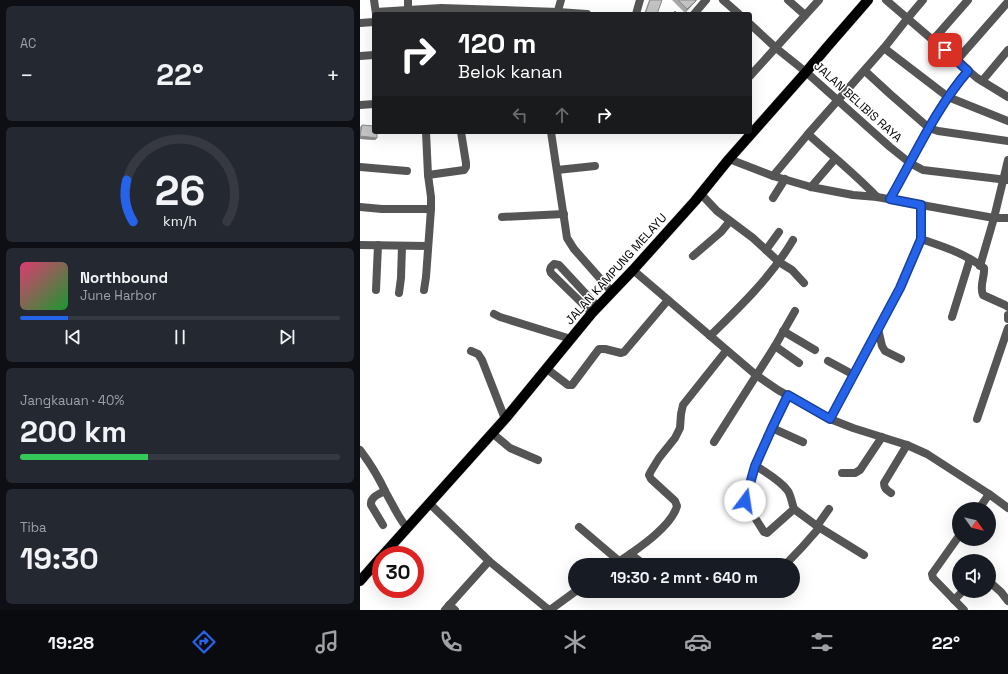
<!DOCTYPE html>
<html lang="id">
<head>
<meta charset="utf-8">
<style>
	:root { --surface:#171b24; --page:#242831; --text:#f1f3f6; --muted:#9ea1a6; --line:#363941; --accent:#2563eb }
	body { margin:0; font-family:"Space Grotesk",sans-serif; background:var(--page); color:var(--text); height:100vh; display:flex; flex-direction:column; font-size:15px; white-space:nowrap }
	* { box-sizing:border-box; margin:0 }
	p { font-size:13px; color:var(--muted) }
	.icon { flex:none; width:22px; height:22px; fill:none; stroke:currentColor; stroke-width:2; stroke-linecap:round; stroke-linejoin:round }
	.map { position:relative; flex:1; overflow:hidden }
	.panel { display:flex; flex-direction:column; gap:6px; padding:6px; background:#0d0f14; width:360px }
	.panel>* { flex:none }
	.guide { position:absolute; left:12px; top:12px; width:380px; height:122px; border-radius:4px; box-shadow:0 4px 16px #0002; background:#202124; color:#fff; overflow:hidden }
	.needle { width:26px; rotate:124deg }
	.fabs { position:absolute; left:592px; top:502px; display:grid; gap:8px }
	.fabs a { display:grid; place-items:center; width:44px; height:44px; border-radius:50%; background:var(--surface); box-shadow:0 4px 16px #0002; font-size:20px }
	.speed { position:absolute; left:12px; top:546px; display:flex; gap:8px; font-size:20px; font-weight:700; text-align:center }
	.speed>* { display:grid; place-content:center; width:52px; height:52px; border-radius:50%; background:var(--surface); box-shadow:0 4px 16px #0002; line-height:1 }
	.speed .limit { border:6px solid #d22; background:#fff; color:#111 }
	.pin { position:absolute; display:grid; place-items:center; width:34px; height:34px; color:#fff; margin:-17px; border-radius:8px; box-shadow:0 2px 6px #0006 }
	.me { position:absolute; width:44px; margin:-22px; rotate:14deg; stroke-linejoin:round; filter:drop-shadow(0 0 3px #0008) }
	.turn { display:flex; align-items:center; gap:14px; height:84px; padding:0 20px; font-size:18px }
	.turn .icon { width:52px; height:52px; stroke-width:2.5 }
	.turn b { display:block; font-size:28px; line-height:34px }
	.lanes { display:flex; align-items:center; height:38px; padding:0 20px; background:#0003; justify-content:center; gap:20px; direction:ltr }
	.lanes .off { opacity:.35 }
	.big { font-size:30px; font-weight:600; line-height:1.1 }
	.panel .tile { flex:1; display:flex; flex-direction:column; justify-content:center; gap:6px; min-width:0; padding:0 14px; border-radius:6px; background:var(--page) }
	.panel .dial { align-items:center; gap:0 }
	.dial svg { height:104px; overflow:visible; fill:none; stroke:var(--line); stroke-width:7; stroke-linecap:round; text-anchor:middle }
	.dial text { fill:var(--text); stroke:none }
	.song { display:flex; align-items:center; gap:12px }
	.cover { width:48px; height:48px; border-radius:6px; background:linear-gradient(135deg,hsl(340 70% 55%),hsl(130 70% 35%)) }
	.played { height:4px; border-radius:2px; background:linear-gradient(90deg,var(--accent) 15%,var(--line) 15%) }
	.keys { display:flex; justify-content:space-around; direction:ltr }
	.heat { display:flex; justify-content:space-between; align-items:center; font-size:22px; direction:ltr }
	.charge { height:6px; border-radius:3px; background:linear-gradient(90deg,#34c759 40%,var(--line) 0) }
	.trip { position:absolute; left:208px; top:558px; width:232px; height:40px; border-radius:20px; background:var(--surface); box-shadow:0 4px 16px #0002; font-weight:600; line-height:40px; text-align:center }
	.dock { display:flex; height:64px; justify-content:space-around; align-items:center; background:#090b0e; color:var(--muted) }
	.dock .icon { width:28px; height:28px }
	.dock .selected { color:var(--accent) }
	.dock b { font-size:18px; color:var(--text) }
	main { display:flex; flex:1; min-height:0 }
	.map>svg:first-child { display:block }
	.lines { fill:none; stroke-linecap:round; stroke-linejoin:round }
	.major-casing { stroke:#dbdbdb; stroke-width:11 }
	.minor { stroke:#555; stroke-width:8 }
	.major { stroke:#000; stroke-width:10 }
	.wall { fill:#a9a9a9 }
	.shaded-wall { fill:#898989 }
	.building { fill:#c4c4c4; stroke:#898989 }
	.route-casing { stroke:#184099; stroke-width:10 }
	.route { stroke:#2563eb; stroke-width:7 }
	.labels { text-anchor:middle; dominant-baseline:central; stroke-width:3; stroke-linejoin:round; paint-order:stroke }
	.street-label { font-size:12px; fill:#000; stroke:#fff }
</style>
</head>
<body>
<main>
<section class="panel">
<div class="tile"><p>AC</p>
<div class="heat"><a>−</a><b class="big">22°</b><a>+</a></div>
</div>
<div class="tile dial"><svg viewBox="0 0 100 80">
<path d="M14 69A42 42 0 1 1 86 69"/>
<path d="M14 69A42 42 0 0 1 9 37" stroke="#2563eb"/>
<text x="50" y="56" font-size="32" font-weight="700">26</text>
<text x="50" y="72" font-size="11">km/h</text>
</svg></div>
<div class="tile">
<div class="song"><i class="cover"></i><div><b>Northbound</b><p>June Harbor</p></div></div>
<div class="played"></div>
<div class="keys"><svg class="icon" aria-label="previous" viewBox="0 0 24 24"><path d="M18 5L8 12l10 7zM5 5v14"/></svg><svg class="icon" aria-label="pause" viewBox="0 0 24 24"><path d="M8 5v14M16 5v14"/></svg><svg class="icon" aria-label="next" viewBox="0 0 24 24"><path d="M6 5l10 7-10 7zM19 5v14"/></svg></div>
</div>
<div class="tile"><p>Jangkauan · 40%</p><b class="big">200 km</b><div class="charge"></div></div>
<div class="tile"><p>Tiba</p><b class="big">19:30</b></div>
</section>
<div class="map">
<svg width="648" height="610" viewBox="0 0 648 610">
	<rect width="100%" height="100%" fill="#fff"/>
	<g class="lines">
		<defs>
			<g id="major">
				<path d="M23,555L145,419L232,313L273,270L335,201L369,159L446,72L468,46L508,0"/>
				<path d="M0,581L21,557"/>
			</g>
		</defs>
		<use href="#major" class="major-casing"/>
		<g class="minor">
			<path d="M14,0L16,14"/>
			<path d="M48,0V10"/>
			<path d="M363,0L379,14"/>
			<path d="M428,0L445,15"/>
			<path d="M526,0L617,78L648,97"/>
			<path d="M16,12L81,8L198,12L227,14"/>
			<path d="M197,14L201,0"/>
			<path d="M276,14L280,0"/>
			<path d="M334,14L346,0"/>
			<path d="M0,23L14,22"/>
			<path d="M390,24L416,48L446,72L530,147L550,163L563,170L648,180"/>
			<path d="M573,40L608,0"/>
			<path d="M524,48L588,97L648,121"/>
			<path d="M0,56L14,55"/>
			<path d="M597,60L647,3"/>
			<path d="M505,71L530,94L569,128L578,131L648,141"/>
			<path d="M390,76L459,0"/>
			<path d="M622,81L648,50"/>
			<path d="M0,105L14,104"/>
			<path d="M191,132L207,238L214,249L252,292"/>
			<path d="M448,134C471,155 495,174 517,197"/>
			<path d="M369,159L413,176L451,187L493,195L517,197L634,218H648"/>
			<path d="M0,167L47,171"/>
			<path d="M197,170L235,166"/>
			<path d="M68,175L104,170L106,167V163L101,132"/>
			<path d="M413,176L448,134L524,48L547,19L563,0"/>
			<path d="M451,187L475,159"/>
			<path d="M341,194L357,211L393,238L419,262L432,270L444,283"/>
			<path d="M413,198L425,179"/>
			<path d="M530,199C554,156 575,108 607,71"/>
			<path d="M0,207L22,209H71V197L68,175L66,132"/>
			<path d="M142,217L204,214"/>
			<path d="M561,239C584,247 604,253 624,268C625,277 619,286 623,295L645,305L648,307"/>
			<path d="M0,245L68,246"/>
			<path d="M406,250L419,232"/>
			<path d="M333,256L361,232L370,221"/>
			<path d="M620,266L634,218L648,160"/>
			<path d="M273,270L396,375L418,390L470,419L493,428L547,445L567,454L629,494L648,508"/>
			<path d="M16,290L18,245"/>
			<path d="M64,290L66,277L71,209"/>
			<path d="M39,293L41,278L42,246"/>
			<path d="M232,313L191,273L190,270L191,267L194,264L199,265L238,307"/>
			<path d="M134,314L140,317L211,339"/>
			<path d="M648,315V319"/>
			<path d="M592,317L610,259"/>
			<path d="M518,329L522,346L525,351L541,359"/>
			<path d="M423,331L455,350"/>
			<path d="M350,336C381,306 411,277 433,240"/>
			<path d="M415,346L439,363"/>
			<path d="M111,351L118,354L122,360L145,419"/>
			<path d="M468,361L494,375"/>
			<path d="M187,369L208,385H212L239,349H245L261,353L264,352L308,300"/>
			<path d="M470,419L540,288L561,239V205"/>
			<path d="M617,419L648,328"/>
			<path d="M412,428L443,442"/>
			<path d="M132,433L150,448L178,460"/>
			<path d="M354,442L415,346L435,311"/>
			<path d="M0,450C10,463 19,478 26,493C33,505 38,517 47,528"/>
			<path d="M395,465C406,473 420,480 428,491C431,496 432,503 434,509L407,533L404,532L387,505L385,501L386,498L395,465L412,428L428,395"/>
			<path d="M482,473H495L500,470L522,437"/>
			<path d="M531,493C527,490 524,489 524,483L547,445"/>
			<path d="M70,504L129,561L189,610"/>
			<path d="M434,509L457,526L504,555"/>
			<path d="M619,509L629,494"/>
			<path d="M23,525L11,505C10,497 19,494 25,491"/>
			<path d="M457,526L469,509"/>
			<path d="M219,527L259,561"/>
			<path d="M599,536L572,574L573,578L604,610"/>
			<path d="M270,554L285,565"/>
			<path d="M254,565C273,552 311,528 317,506L315,501L291,479L289,475L291,471L299,458L315,438L320,428L321,414L323,405L366,351"/>
			<path d="M425,565C437,553 448,541 459,528"/>
			<path d="M632,584L641,592L648,601"/>
			<path d="M594,600L603,591"/>
			<path d="M89,605L95,610"/>
			<path d="M85,610L129,561"/>
			<path d="M190,610L216,591"/>
		</g>
		<use href="#major" class="major"/>
	</g>
	<g class="wall">
		<path d="M289,0H302L297,14H284Z"/>
		<path d="M312,0H337L325,13Z"/>
		<path d="M2,125L17,138L15,140L0,139V127Z"/>
	</g>
	<g class="shaded-wall">
		<path d="M335,0H337L325,13L327,9Z"/>
		<path d="M0,136L17,138L15,140L0,139Z"/>
	</g>
	<g class="building">
		<path d="M290,0H302L297,14H285Z"/>
		<path d="M318,0H335L336,1L327,9Z"/>
		<path d="M315,11L318,14H312Z"/>
		<path d="M2,125L14,126V132H17V138L0,136Z"/>
	</g>
	<g class="lines">
		<defs>
			<path id="route" d="M385,501L386,498L395,466L412,428L428,395L470,419L540,288L561,239V205L530,199C554,157 576,108 608,71L585,50"/>
		</defs>
		<use href="#route" class="route-casing"/>
		<use href="#route" class="route"/>
	</g>
	<g class="labels">
		<g class="street-label">
			<text transform="translate(498 102) rotate(42)">JALAN BELIBIS RAYA</text>
			<text transform="translate(256 269) rotate(-48)">JALAN KAMPUNG MELAYU</text>
		</g>
	</g>
</svg>
<div class="fabs">
<a><svg class="needle" viewBox="-14 -14 28 28"><path d="M0-13l5 13h-10z" fill="#e53935"/><path d="M0 13l5-13h-10z" fill="#9ea1a6"/></svg></a>
<a><svg class="icon" aria-label="sound" viewBox="0 0 24 24"><path d="M4 9h4l5-4v14l-5-4H4zM17 9q2 3 0 6"/></svg></a>
</div>
<div class="speed"><div class="limit">30</div></div>
<div class="pin" style="left:585px;top:50px;background:#d93025"><svg class="icon" aria-label="arrive" viewBox="0 0 24 24"><path d="M6 21V4h12l-3 4 3 4H6"/></svg></div>
<svg class="me" style="left:385px;top:501px" viewBox="-20 -20 40 40"><circle r="19" fill="#fff"/><path d="M0-13L10 11 0 6-10 11z" fill="#2563eb"/></svg>
<div class="trip">19:30 · 2 mnt · 640 m</div>
<div class="guide">
<div class="turn"><svg class="icon" aria-label="right" viewBox="0 0 24 24"><path d="M7 20v-9h11M14 6l5 5-5 5"/></svg><div><b>120 m</b>Belok kanan</div></div>
<div class="lanes"><svg class="icon off" aria-label="left" viewBox="0 0 24 24"><path d="M17 20v-9H6M10 6l-5 5 5 5"/></svg><svg class="icon off" aria-label="ahead" viewBox="0 0 24 24"><path d="M12 20V5M6 11l6-6 6 6"/></svg><svg class="icon" aria-label="right" viewBox="0 0 24 24"><path d="M7 20v-9h11M14 6l5 5-5 5"/></svg></div>
</div>
</div>
</main>
<nav class="dock">
<b>19:28</b>
<svg class="icon selected" aria-label="directions" viewBox="0 0 24 24"><path d="M12 3l9 9-9 9-9-9zM9 14v-3h6M13 9l2 2-2 2"/></svg>
<svg class="icon" aria-label="music" viewBox="0 0 24 24"><path d="M9 18V5l10-2v13"/><circle cx="6" cy="18" r="3"/><circle cx="16" cy="16" r="3"/></svg>
<svg class="icon" aria-label="phone" viewBox="0 0 24 24"><path d="M5 4h4l2 5-3 2q2 4 5 5l2-3 5 2v4C11 20 4 13 5 4z"/></svg>
<svg class="icon" aria-label="climate" viewBox="0 0 24 24"><path d="M12 3v18M4 7l16 10M4 17L20 7"/></svg>
<svg class="icon" aria-label="car" viewBox="0 0 24 24"><path d="M5 17H2v-5l4-1 3-4h7l3 4 3 1v5h-3M9 17h6M6 11h13"/><circle cx="7" cy="17" r="2"/><circle cx="17" cy="17" r="2"/></svg>
<svg class="icon" aria-label="filters" viewBox="0 0 24 24"><path d="M4 7h16M4 17h16"/><circle cx="9" cy="7" r="2"/><circle cx="15" cy="17" r="2"/></svg>
<b>22°</b>
</nav>
</body>
</html>
